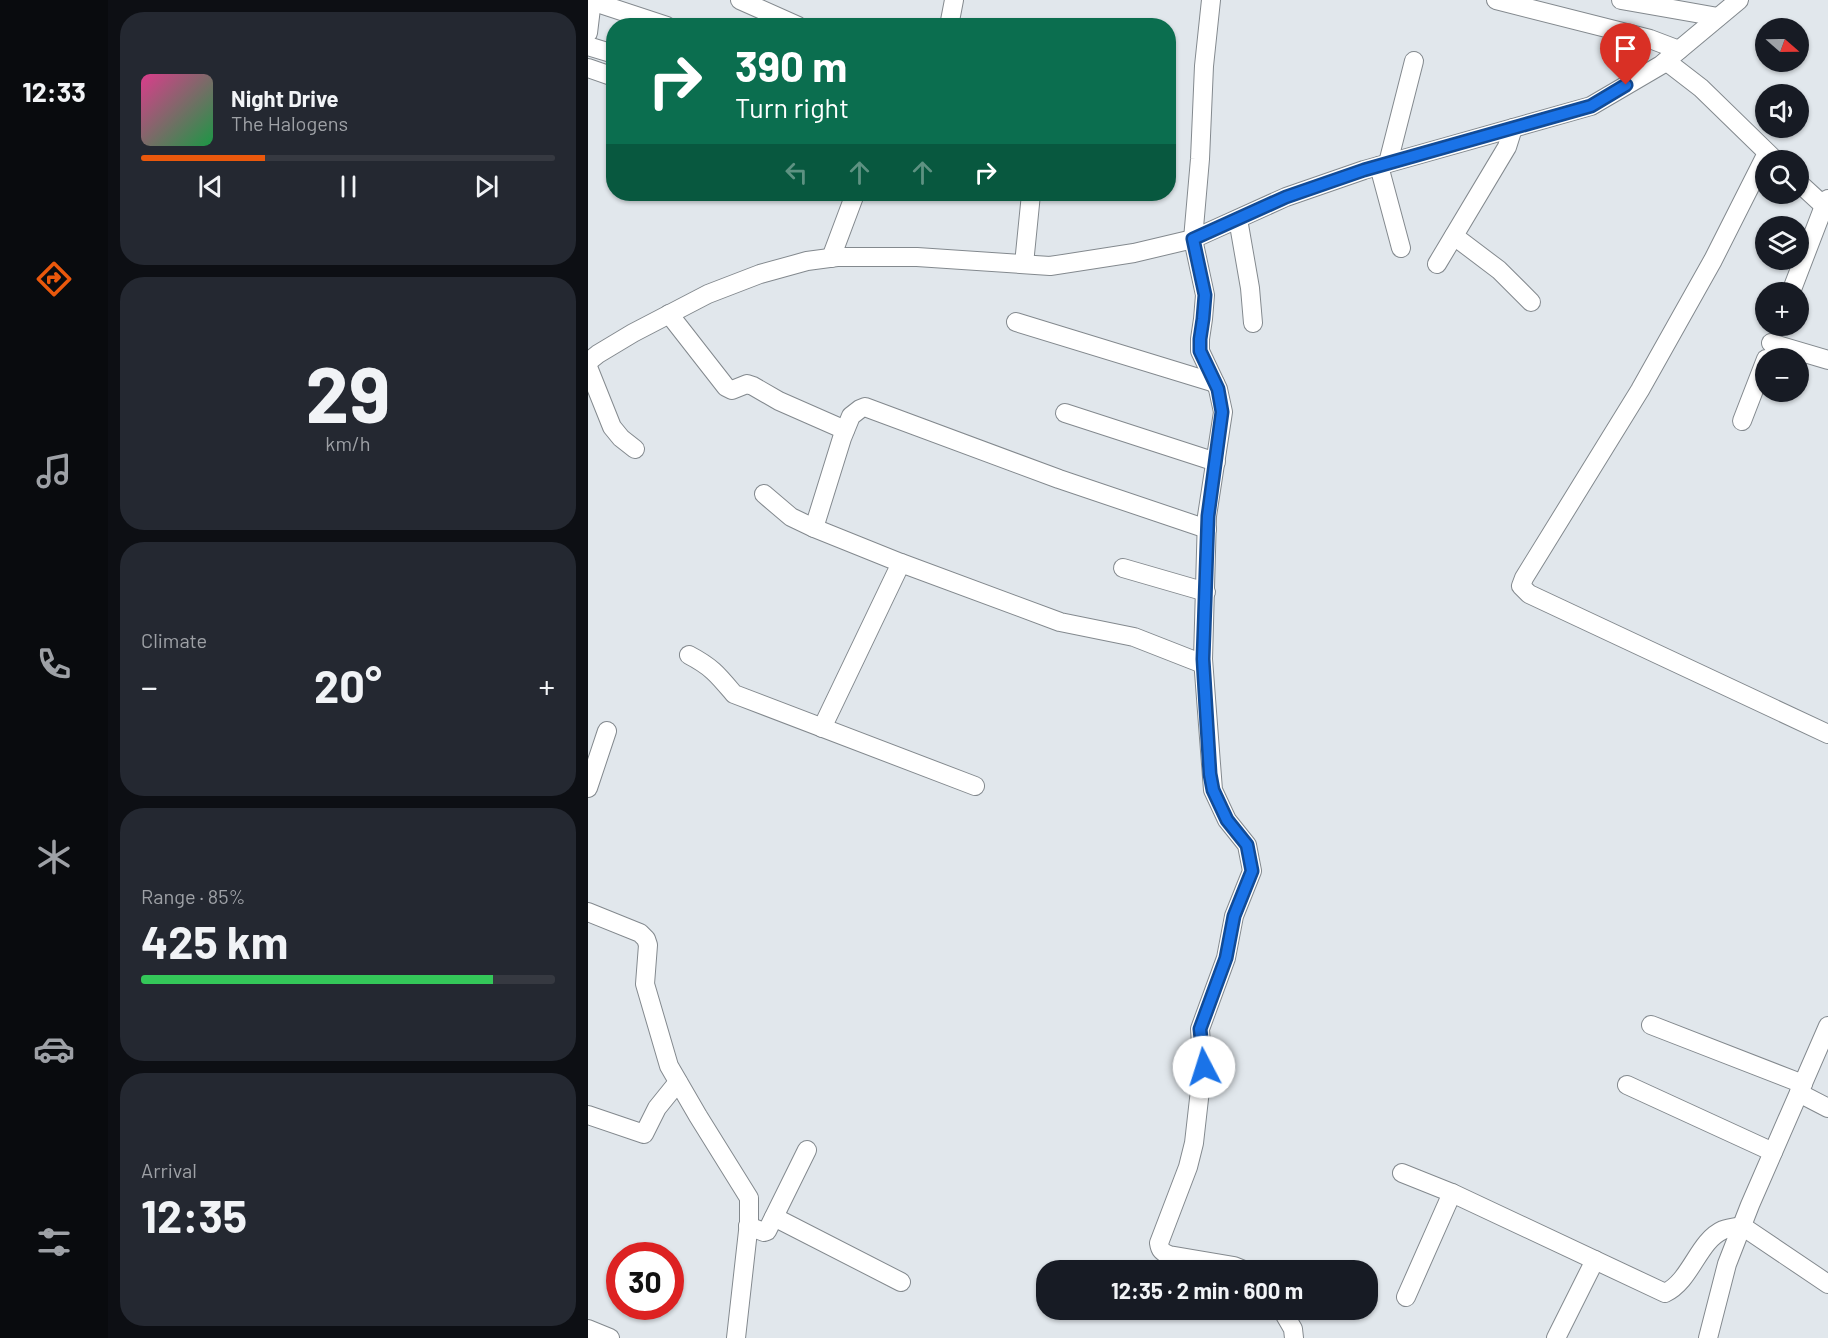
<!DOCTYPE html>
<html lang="en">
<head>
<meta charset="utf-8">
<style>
	:root { --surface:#171b24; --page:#242831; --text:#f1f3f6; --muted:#9ea1a6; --line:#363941; --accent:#ea580c }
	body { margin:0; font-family:Barlow,sans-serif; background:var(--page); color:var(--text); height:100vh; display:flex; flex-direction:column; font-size:22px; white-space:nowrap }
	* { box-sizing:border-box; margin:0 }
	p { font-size:20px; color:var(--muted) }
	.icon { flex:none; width:33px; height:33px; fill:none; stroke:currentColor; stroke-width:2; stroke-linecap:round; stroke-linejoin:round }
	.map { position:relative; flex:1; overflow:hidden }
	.drawer { display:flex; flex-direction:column; gap:12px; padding:12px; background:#0d0f14; width:480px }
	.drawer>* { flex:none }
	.guide { position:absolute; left:18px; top:18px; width:570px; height:183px; border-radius:24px; box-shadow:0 2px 4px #0004; background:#0b6e4f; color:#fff; overflow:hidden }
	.needle { width:39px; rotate:110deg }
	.tools { position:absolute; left:1167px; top:18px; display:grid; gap:12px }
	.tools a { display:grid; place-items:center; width:54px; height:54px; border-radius:50%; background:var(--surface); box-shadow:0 2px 4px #0004; font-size:30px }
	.speed { position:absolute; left:18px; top:1242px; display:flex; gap:12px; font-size:30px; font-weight:700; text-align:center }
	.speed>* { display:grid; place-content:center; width:78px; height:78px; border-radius:50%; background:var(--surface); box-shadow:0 2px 4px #0004; line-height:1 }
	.speed .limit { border:9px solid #d22; background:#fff; color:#111 }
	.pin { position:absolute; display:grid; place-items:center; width:51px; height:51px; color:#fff; margin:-62px -26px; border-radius:50% 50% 50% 0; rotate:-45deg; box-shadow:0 0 6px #0007 }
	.pin .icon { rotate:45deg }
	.me { position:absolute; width:66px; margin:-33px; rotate:355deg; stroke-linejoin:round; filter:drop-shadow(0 0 4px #0008) }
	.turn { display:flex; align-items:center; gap:21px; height:126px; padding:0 30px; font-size:27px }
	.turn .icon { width:78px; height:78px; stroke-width:2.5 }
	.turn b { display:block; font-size:42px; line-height:51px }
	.lanes { display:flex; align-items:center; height:57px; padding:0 30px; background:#0003; justify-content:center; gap:30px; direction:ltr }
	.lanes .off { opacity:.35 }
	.big { font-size:45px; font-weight:700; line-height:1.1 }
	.drawer .card { flex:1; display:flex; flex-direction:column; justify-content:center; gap:9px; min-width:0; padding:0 21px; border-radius:24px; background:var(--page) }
	.drawer .dial { align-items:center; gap:0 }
	.dial b { font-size:78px; line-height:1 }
	.song { display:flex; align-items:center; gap:18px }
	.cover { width:72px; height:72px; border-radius:9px; background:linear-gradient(135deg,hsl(330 70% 55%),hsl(140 70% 35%)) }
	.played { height:6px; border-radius:3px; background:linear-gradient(90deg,var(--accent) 30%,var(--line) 30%) }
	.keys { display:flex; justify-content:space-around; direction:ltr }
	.heat { display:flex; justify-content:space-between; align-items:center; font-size:33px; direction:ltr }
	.charge { height:9px; border-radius:4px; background:linear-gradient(90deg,#34c759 85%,var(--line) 0) }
	.trip { position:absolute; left:448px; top:1260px; width:342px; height:60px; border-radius:24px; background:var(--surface); box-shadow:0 2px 4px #0004; font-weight:700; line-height:60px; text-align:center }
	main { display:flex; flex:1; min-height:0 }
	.tab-bar { display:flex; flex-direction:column; width:108px; justify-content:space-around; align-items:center; background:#090b0e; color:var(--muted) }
	.tab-bar .icon { width:42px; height:42px }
	.tab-bar .current { color:var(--accent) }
	.tab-bar b { font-size:27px; color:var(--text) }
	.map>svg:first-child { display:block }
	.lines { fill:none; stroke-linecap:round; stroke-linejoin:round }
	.minor-casing { stroke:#83898e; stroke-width:20 }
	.minor { stroke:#fff; stroke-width:18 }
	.route-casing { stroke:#114b97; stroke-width:15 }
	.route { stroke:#1a73e8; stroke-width:10 }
</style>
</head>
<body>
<main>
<nav class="tab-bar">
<b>12:33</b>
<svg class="icon current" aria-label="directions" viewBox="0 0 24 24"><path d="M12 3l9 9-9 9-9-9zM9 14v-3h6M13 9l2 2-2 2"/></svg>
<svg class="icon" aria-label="music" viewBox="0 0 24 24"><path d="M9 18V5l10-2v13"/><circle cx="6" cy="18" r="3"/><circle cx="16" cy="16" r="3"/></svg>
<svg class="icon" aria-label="phone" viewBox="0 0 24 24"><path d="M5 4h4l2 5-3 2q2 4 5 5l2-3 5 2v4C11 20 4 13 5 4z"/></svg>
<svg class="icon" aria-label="climate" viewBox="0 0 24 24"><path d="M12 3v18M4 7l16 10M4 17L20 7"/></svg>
<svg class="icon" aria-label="car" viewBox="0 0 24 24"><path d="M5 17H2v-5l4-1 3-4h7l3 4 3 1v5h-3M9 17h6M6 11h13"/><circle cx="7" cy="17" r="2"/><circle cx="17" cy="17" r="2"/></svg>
<svg class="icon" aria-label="filters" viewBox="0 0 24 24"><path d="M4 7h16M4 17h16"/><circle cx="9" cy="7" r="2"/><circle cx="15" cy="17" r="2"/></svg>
</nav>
<section class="drawer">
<div class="card">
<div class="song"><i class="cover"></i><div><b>Night Drive</b><p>The Halogens</p></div></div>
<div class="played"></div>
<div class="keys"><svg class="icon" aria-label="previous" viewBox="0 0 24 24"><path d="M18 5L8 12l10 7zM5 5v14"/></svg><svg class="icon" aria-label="pause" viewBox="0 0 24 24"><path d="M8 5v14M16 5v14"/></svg><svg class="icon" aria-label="next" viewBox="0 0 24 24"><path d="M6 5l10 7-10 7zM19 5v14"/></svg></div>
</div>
<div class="card dial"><b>29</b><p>km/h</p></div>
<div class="card"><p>Climate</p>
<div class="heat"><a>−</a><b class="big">20°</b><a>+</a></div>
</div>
<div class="card"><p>Range · 85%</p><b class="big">425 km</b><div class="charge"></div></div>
<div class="card"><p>Arrival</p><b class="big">12:35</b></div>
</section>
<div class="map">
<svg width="1240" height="1338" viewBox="0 0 1240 1338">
	<rect width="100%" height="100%" fill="#e1e7ec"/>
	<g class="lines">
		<defs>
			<g id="minor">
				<path d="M152,0L210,26"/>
				<path d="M623,0L616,66L612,159L605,239L617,295L615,319L612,339V351L630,389L635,412L619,516L615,659L625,790L639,820L659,845L664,871L646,916L638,958L612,1029L615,1077L612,1090L606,1143L600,1167L571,1243C572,1250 574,1252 581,1255L646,1266L656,1270"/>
				<path d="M908,0L1062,39L1091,50"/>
				<path d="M1033,0L1130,17"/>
				<path d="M3,1L79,26"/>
				<path d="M361,26L366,0"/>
				<path d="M0,33L4,0"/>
				<path d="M0,46L26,54"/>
				<path d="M1078,61L1113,88L1187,160"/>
				<path d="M0,68L26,77"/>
				<path d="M1179,153L1125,260L1052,390L936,578L933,586L941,594L1240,734"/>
				<path d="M800,163L826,61"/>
				<path d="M791,166L813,248"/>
				<path d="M1210,182L1236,206"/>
				<path d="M650,219L662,288L665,323"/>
				<path d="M866,236L911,270L943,302"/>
				<path d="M243,258L267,194"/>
				<path d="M436,264L443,194"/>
				<path d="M849,264L919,147L925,128"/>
				<path d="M1203,292L1236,206L1240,199"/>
				<path d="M81,314L138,387L144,390L159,384L165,386L191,401L257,430"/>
				<path d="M428,322L627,383"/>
				<path d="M1183,343L1240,360"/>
				<path d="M0,362L10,354L45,333L120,294L172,274L219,261L249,257H329L462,266L546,253L605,239L698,197L776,170L1003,106L1073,65L1151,0"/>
				<path d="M0,367L24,427L33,438L47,449"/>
				<path d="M477,413L628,462"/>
				<path d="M1154,421L1178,359"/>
				<path d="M176,494L203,517L226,528L313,563L472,622L546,637L615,664"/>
				<path d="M226,528L254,438L263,416L272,409L277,407L471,479L619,529"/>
				<path d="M535,568L618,592"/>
				<path d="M101,655C124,667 130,675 146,694L387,786"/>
				<path d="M234,728L313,563"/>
				<path d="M0,788L19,731"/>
				<path d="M0,912L52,933L58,939L60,945L57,984L81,1066L110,1116L161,1198V1222L148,1338"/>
				<path d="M1063,1025L1215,1084"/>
				<path d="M1039,1085L1185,1152"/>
				<path d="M1211,1093L1240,1108"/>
				<path d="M0,1115L56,1134L69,1108L90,1082"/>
				<path d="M814,1173L864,1193L1077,1293C1103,1281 1110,1241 1135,1230C1140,1228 1148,1227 1154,1226L1240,1284"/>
				<path d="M186,1217L313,1282"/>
				<path d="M160,1226L176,1232L179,1231L219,1150"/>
				<path d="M818,1297L864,1193"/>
				<path d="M694,1310L705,1329L706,1338"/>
				<path d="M0,1329L22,1338"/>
				<path d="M968,1338L1007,1260"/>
				<path d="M1120,1338L1139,1264L1162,1205L1240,1026"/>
			</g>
		</defs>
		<use href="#minor" class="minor-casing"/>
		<use href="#minor" class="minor"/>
	</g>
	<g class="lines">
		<defs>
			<path id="route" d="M616,1067L612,1029L638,958L646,916L664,871L659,845L639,820L625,790L622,774L615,659L620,516L634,412L630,389L612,351V339L615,319L617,295L605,239L698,197L776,170L1003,106L1038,85"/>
		</defs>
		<use href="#route" class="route-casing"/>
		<use href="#route" class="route"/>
	</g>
</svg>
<div class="tools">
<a><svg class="needle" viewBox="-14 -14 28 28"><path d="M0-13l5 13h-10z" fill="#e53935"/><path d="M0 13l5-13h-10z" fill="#9ea1a6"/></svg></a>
<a><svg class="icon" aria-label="sound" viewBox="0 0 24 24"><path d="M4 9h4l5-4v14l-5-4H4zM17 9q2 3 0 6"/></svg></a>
<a><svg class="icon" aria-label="search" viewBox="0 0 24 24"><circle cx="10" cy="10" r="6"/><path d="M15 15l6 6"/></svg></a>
<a><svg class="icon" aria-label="layers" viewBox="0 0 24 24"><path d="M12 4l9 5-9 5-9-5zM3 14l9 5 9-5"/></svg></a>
<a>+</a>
<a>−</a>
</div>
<div class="speed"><div class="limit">30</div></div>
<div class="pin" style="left:1038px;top:85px;background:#d93025"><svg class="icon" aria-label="arrive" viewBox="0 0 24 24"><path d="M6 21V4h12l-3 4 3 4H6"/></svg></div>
<svg class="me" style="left:616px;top:1067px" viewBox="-20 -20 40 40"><circle r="19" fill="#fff"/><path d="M0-13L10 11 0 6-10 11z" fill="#1a73e8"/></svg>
<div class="trip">12:35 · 2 min · 600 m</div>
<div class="guide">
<div class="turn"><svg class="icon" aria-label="right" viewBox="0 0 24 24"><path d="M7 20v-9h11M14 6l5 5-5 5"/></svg><div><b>390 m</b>Turn right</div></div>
<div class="lanes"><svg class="icon off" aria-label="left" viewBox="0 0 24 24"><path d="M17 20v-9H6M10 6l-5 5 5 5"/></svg><svg class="icon off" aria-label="ahead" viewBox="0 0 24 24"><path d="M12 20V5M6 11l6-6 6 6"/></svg><svg class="icon off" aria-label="ahead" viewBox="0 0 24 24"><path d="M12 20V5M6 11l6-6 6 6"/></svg><svg class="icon" aria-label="right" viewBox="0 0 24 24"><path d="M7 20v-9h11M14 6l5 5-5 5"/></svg></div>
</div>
</div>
</main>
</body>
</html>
